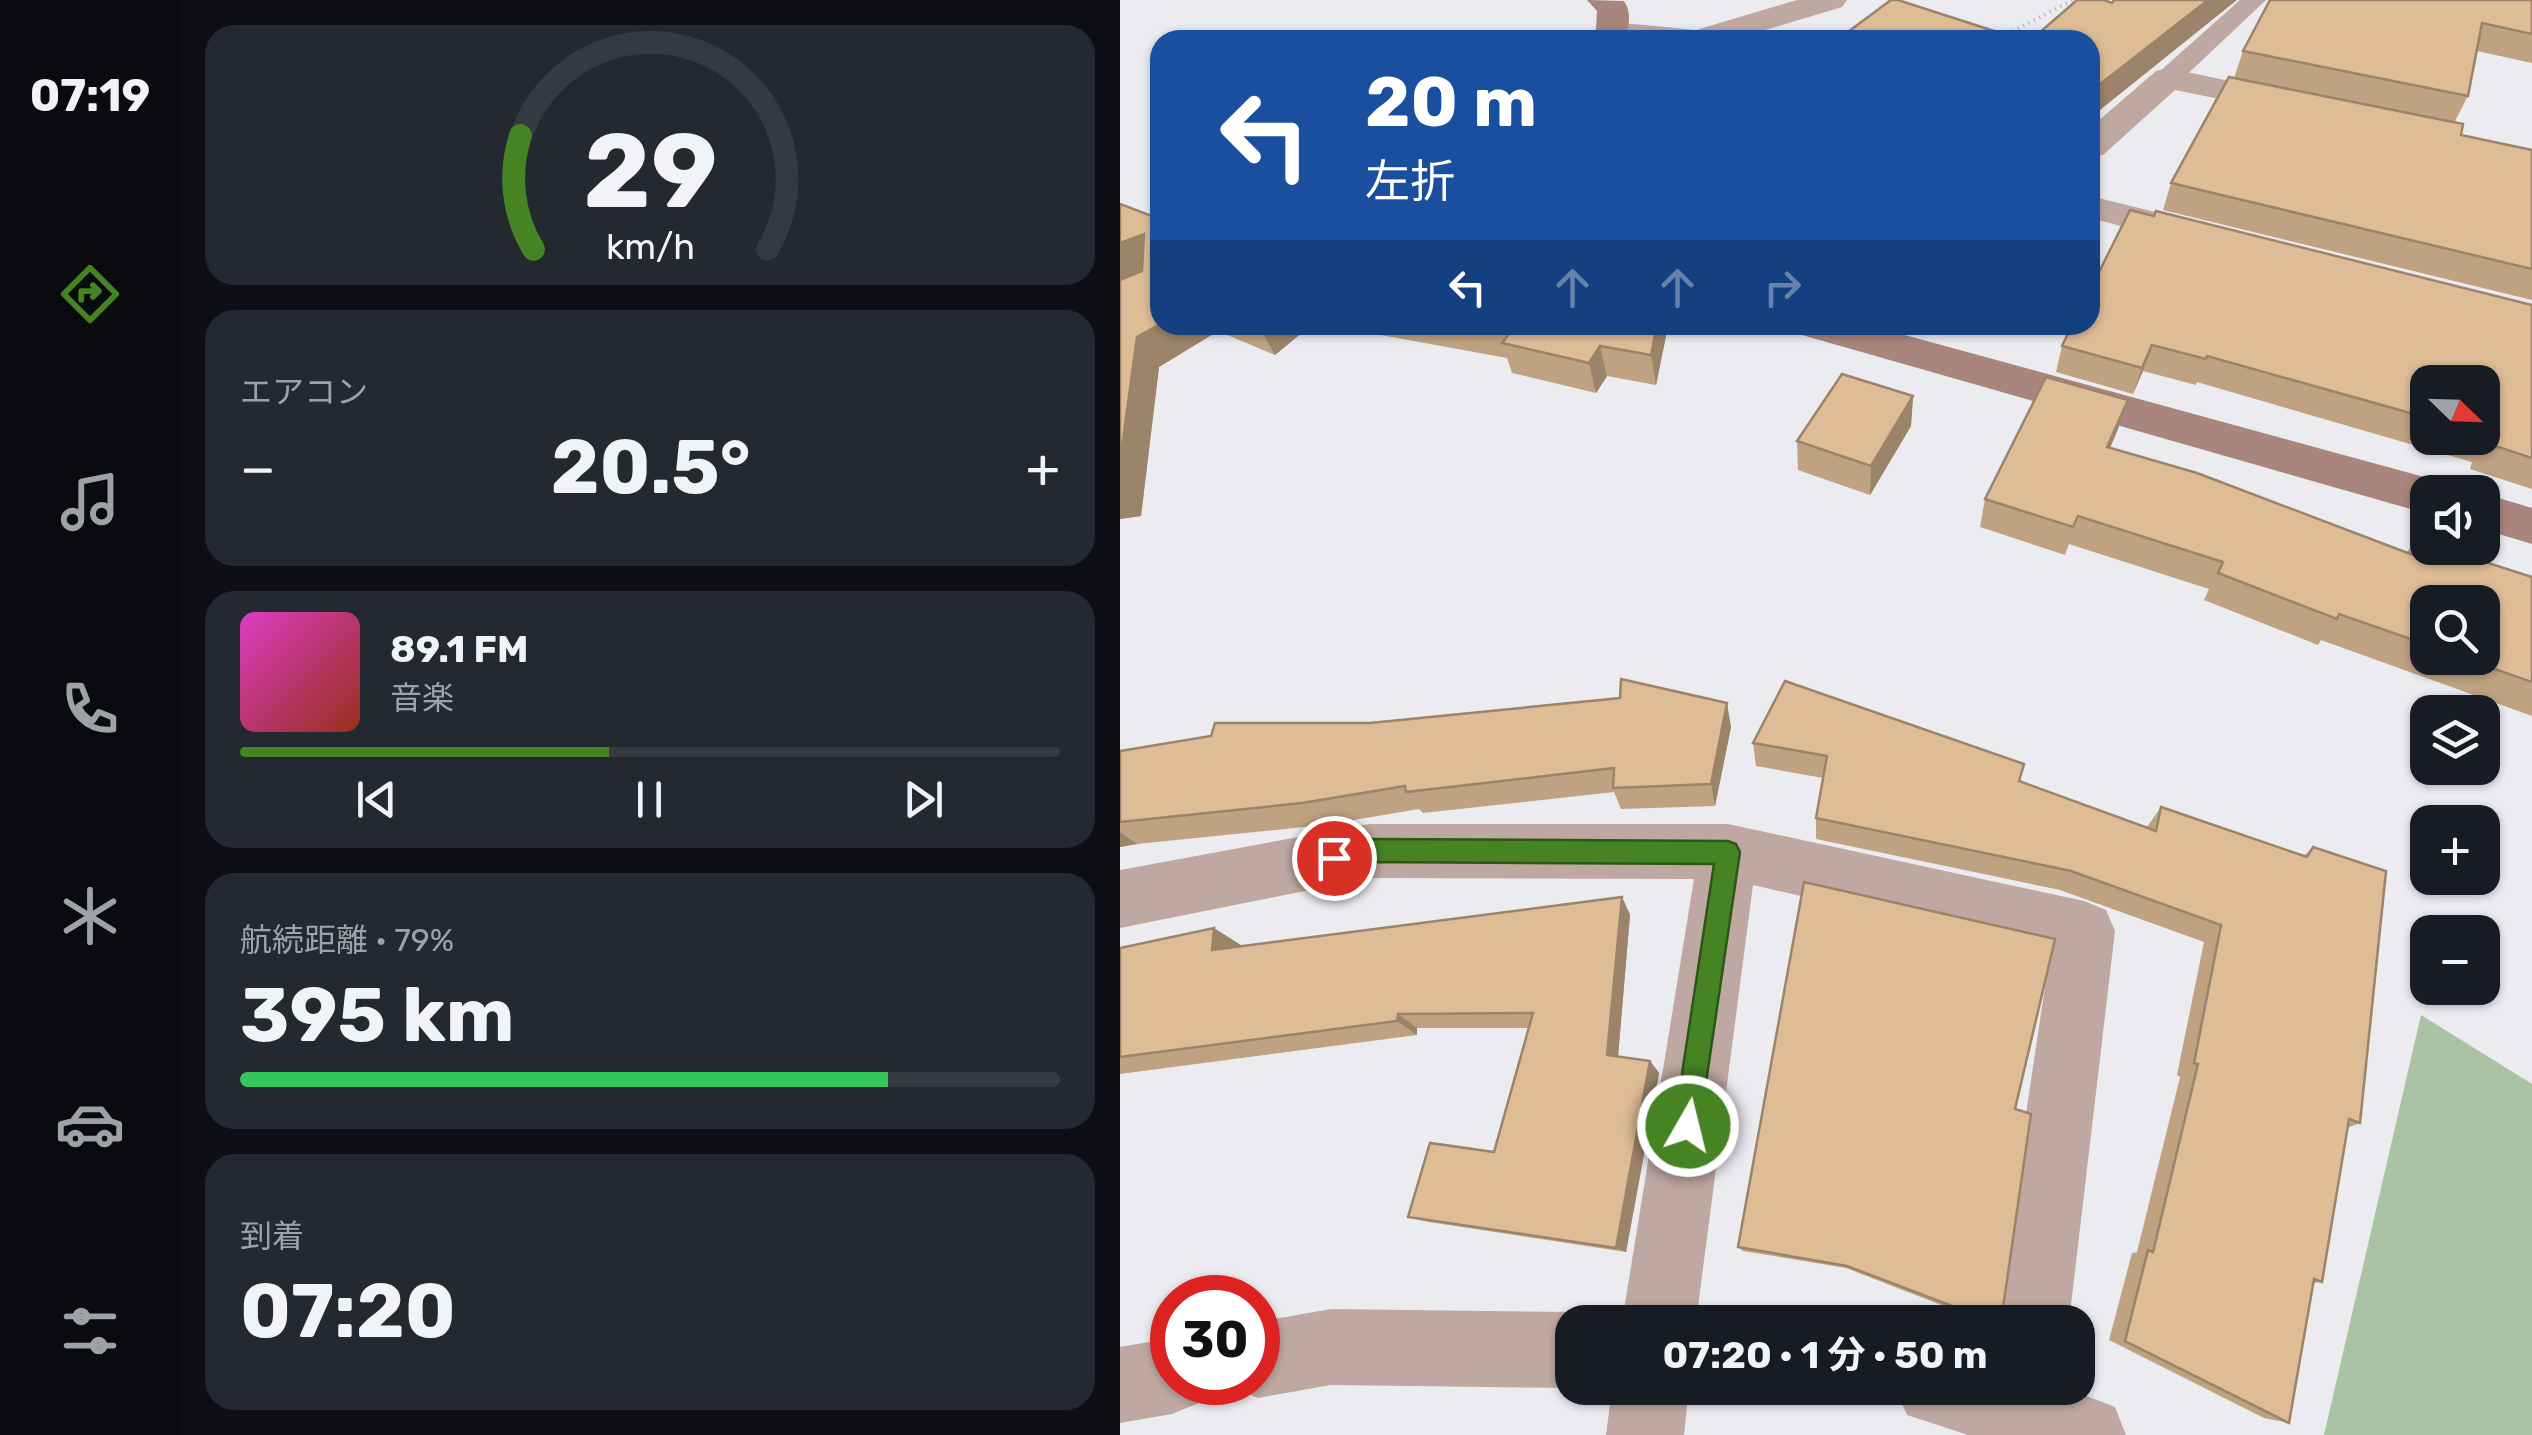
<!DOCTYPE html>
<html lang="ja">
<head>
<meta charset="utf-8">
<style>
	:root { --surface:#171b24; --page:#242831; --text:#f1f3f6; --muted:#9ea1a6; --line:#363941; --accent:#468423 }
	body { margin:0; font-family:Rubik,"Noto Sans JP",sans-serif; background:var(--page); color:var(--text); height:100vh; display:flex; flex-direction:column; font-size:38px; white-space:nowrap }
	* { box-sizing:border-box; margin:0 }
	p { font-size:32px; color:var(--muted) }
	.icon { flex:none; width:55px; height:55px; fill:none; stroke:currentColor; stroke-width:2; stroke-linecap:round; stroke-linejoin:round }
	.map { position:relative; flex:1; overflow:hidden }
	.side { display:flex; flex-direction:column; gap:25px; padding:25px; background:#0d0f14; width:940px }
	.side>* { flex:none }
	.top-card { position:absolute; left:30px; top:30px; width:950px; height:305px; border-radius:30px; box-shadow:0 2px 8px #0004; background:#1a4fa0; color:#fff; overflow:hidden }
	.needle { width:65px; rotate:113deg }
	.tools { position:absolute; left:1290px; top:365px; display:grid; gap:20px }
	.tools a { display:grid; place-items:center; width:90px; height:90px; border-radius:20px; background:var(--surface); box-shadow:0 2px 8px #0004; font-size:50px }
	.speed { position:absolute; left:30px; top:1275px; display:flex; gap:20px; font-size:50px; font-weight:700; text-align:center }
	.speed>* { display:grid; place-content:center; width:130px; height:130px; border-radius:50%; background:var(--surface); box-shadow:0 2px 8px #0004; line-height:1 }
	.speed .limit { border:15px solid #d22; background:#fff; color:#111 }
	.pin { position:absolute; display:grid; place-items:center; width:85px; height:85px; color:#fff; margin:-42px; border:5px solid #fff; border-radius:50%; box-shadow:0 2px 10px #0007 }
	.me { position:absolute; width:110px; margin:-55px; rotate:8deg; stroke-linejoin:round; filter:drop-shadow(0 0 8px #0008) }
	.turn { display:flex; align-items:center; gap:35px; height:210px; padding:0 50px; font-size:45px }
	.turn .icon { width:130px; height:130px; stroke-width:2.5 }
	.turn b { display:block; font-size:70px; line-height:85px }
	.lanes { display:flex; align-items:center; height:95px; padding:0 50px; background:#0003; justify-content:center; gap:50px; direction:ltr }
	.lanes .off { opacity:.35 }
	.big { font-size:75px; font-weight:700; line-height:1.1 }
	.side .widget { flex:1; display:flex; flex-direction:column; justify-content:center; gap:15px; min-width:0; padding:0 35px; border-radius:30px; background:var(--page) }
	.side .dial { align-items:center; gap:0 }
	.dial svg { height:260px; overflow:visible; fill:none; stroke:var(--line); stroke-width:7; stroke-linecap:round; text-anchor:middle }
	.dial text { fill:var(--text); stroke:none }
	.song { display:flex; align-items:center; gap:30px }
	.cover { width:120px; height:120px; border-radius:15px; background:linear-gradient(135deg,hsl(310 70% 55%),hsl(10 70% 35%)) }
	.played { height:10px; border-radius:5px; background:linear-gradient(90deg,var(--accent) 45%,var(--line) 45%) }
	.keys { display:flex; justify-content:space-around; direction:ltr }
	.heat { display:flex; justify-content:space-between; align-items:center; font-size:55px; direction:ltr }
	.charge { height:15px; border-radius:8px; background:linear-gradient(90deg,#34c759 79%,var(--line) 0) }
	.trip { position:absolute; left:435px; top:1305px; width:540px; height:100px; border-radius:30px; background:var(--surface); box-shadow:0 2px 8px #0004; font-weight:700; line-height:100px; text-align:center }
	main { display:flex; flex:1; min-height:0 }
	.tab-bar { display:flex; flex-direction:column; width:180px; justify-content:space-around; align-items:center; background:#090b0e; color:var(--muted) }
	.tab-bar .icon { width:70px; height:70px }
	.tab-bar .current { color:var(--accent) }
	.tab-bar b { font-size:45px; color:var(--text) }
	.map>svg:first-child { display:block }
	.green { fill:#aac3a4 }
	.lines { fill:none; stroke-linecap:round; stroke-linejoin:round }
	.path { stroke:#ababaf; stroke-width:4; stroke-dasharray:1 5; stroke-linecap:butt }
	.lane { fill:#bfa8a1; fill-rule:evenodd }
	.street { fill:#bfa8a1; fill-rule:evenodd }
	.secondary { fill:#a8867d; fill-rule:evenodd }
	.wall { fill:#bfa281; fill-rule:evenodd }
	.shaded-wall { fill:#9b8469 }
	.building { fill:#debc96; stroke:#9b8469; stroke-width:2.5 }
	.route { fill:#468423; stroke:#2e5617; stroke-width:2.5 }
</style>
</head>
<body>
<main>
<nav class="tab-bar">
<b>07:19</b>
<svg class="icon current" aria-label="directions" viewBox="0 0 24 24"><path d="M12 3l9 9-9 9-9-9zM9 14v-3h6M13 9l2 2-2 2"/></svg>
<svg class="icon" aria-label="music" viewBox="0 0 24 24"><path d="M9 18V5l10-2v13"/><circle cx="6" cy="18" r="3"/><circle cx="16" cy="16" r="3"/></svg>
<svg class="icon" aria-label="phone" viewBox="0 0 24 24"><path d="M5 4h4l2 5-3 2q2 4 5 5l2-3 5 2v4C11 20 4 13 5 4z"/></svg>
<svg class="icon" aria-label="climate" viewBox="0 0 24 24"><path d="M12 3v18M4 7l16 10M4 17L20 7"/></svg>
<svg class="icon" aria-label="car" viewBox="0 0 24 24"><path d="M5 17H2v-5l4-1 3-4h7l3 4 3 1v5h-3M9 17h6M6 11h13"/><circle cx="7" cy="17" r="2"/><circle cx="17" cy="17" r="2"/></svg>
<svg class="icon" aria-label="filters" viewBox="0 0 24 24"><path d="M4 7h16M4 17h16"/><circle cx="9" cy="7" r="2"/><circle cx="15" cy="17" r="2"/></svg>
</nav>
<section class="side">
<div class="widget dial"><svg viewBox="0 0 100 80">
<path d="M14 69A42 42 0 1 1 86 69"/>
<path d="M14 69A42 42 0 0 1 10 34" stroke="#468423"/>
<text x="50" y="56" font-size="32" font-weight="700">29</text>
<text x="50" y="72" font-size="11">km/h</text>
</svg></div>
<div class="widget"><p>エアコン</p>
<div class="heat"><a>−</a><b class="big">20.5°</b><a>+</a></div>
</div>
<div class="widget">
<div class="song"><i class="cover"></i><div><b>89.1 FM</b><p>音楽</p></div></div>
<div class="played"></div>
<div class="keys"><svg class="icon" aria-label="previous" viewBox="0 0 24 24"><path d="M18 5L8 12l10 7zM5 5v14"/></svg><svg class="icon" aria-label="pause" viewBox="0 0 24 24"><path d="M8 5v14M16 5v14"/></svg><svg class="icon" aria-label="next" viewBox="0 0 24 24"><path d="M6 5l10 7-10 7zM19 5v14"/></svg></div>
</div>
<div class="widget"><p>航続距離 · 79%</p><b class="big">395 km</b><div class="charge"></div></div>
<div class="widget"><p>到着</p><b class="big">07:20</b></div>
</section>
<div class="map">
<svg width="1412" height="1435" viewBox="0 0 1412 1435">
	<rect width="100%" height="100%" fill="#ebebf0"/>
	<path class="green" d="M1301,1015L1412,1084V1435H1204Z"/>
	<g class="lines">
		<path class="path" d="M893,40L889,33L953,0"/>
		<path class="lane" d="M1120,0H1146L1057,84H1039L1035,78L1039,72Z"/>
		<g class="street">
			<path d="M677,0H727L722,7L612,40H485L476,32L481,25L492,22L576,30Z"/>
			<path d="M1048,68L1186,97L1191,104L1186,111L1174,114L1055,90L983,155L970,158V128L1036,71Z"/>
			<path d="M970,196L1093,226L1099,234L1093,242L1079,246L970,218Z"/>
			<path d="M249,824H608L964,901L986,910L995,931L949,1322H875L930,953L633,885L576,1322H502L574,879L249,878L0,928V870Z"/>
			<path d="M211,1309L452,1312L477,1322H452V1388L211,1385L138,1398L111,1387L109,1382H138V1322Z"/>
			<path d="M52,1338V1382H88L79,1403L52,1414L0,1423V1347Z"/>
			<path d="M492,1388H569L564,1435H486Z"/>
			<path d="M775,1388H946L995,1407L1006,1435H848L787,1415Z"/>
		</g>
		<g class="secondary">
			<path d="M467,0L504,1C512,12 510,30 502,40H467L476,29L477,11Z"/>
			<path d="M676,325H748L1308,478L1325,483L1330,492H1308V514L682,335Z"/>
			<path d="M1362,493L1412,508V544L1362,529Z"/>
		</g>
	</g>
	<g class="wall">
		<path d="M1412,0V63L1357,51L1348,96L1334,123L1341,135L1412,150V300L1043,210L1051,183L1114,78L1123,51Z"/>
		<path d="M0,204L40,325H191L155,355L98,331L39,367L21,516L0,519Z"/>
		<path d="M1412,305V489L1350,469L1352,462L1077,382L1076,385L1023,371L1013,394L936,372L942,346ZM1308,382H1362V438H1308Z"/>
		<path d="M206,325H544L546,336L536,385L487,376L476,393L392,373L387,358Z"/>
		<path d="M793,396L791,426L750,495L678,470L677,441Z"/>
		<path d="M998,429L990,448L1287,552L1297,539L1412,577V716L1201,640L1198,645L1084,600L1089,589L949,544L945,555L860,527L865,499ZM1308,602L1362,658H1308Z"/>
		<path d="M250,723L611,727L595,806L501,809L494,792L303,813L299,809L204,825L17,844L0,847V751Z"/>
		<path d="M633,743L899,781L1027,827L1041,807L1184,856L1193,847L1240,1123L1227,1128L1202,1282L1193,1283L1169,1423L1144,1418L989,1340L1012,1253L1017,1252L1060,1077L1057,1075L1084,942L940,890L696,839V818L703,778L636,766Z"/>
		<path d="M502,897L510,915L498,1057L530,1061L539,1073L506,1252L309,1222L288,1217L374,1152L409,1028H297V1035L0,1074V948L121,946Z"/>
		<path d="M895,1109L881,1322H865L726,1268L623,1251L618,1247Z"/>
	</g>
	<g class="shaded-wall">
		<path d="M1088,0H1117L970,118V92Z"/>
		<path d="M24,234L40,266L0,281V243Z"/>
		<path d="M40,324V325H94L98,331L39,367L21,516L0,519V462L17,337Z"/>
		<path d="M138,325H191L155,355Z"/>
		<path d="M537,325H544L546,336L536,385L531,355Z"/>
		<path d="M1032,345L1023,371L1013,394L1022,368Z"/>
		<path d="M480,346L487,376L476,393L469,363Z"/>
		<path d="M793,396L791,426L750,495L751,466Z"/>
		<path d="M1008,400L998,429L978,476L987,447Z"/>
		<path d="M607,703L611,727L595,806L591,784Z"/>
		<path d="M0,832L17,844L0,847Z"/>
		<path d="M502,897L510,915L497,1068L487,1055Z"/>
		<path d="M94,928L121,945L119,966L92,950Z"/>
		<path d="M278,1014L297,1028V1035L277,1021Z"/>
		<path d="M530,1061L539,1073L506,1252L496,1248Z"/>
	</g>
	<g class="building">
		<path d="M771,0H778L902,40H717Z"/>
		<path d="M957,0H984L992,3L994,0H1088L970,92V40H911Z"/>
		<path d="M1150,0H1412V34L1362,23L1348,96L1123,51Z"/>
		<path d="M1109,77L1343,124L1341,135L1412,150V269L1051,183Z"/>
		<path d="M0,204L40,219V324L17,337L0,462V280L22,271L24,234L0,243Z"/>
		<path d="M1010,210L1034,216L1036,211L1412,305V458L1369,444L1371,437L1362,434V382H1308V418L1087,356L1086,359L1032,345L1022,368L942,346L952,325H970V290Z"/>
		<path d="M363,325H537L531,355L480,346L469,363L382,343L392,330Z"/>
		<path d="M722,374L793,396L751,466L677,441Z"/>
		<path d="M926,377L1008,400L987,447L1077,473L1293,555L1297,539L1308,543V548H1322L1412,577V682L1343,658H1362V602H1308V645L1219,614L1217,619L1098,573L1103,562L958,516L953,527L865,499Z"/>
		<path d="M501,679L607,703L591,784L493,788L494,768L286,792L285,786L182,803L0,822V751L91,736L95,723H250L500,698Z"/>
		<path d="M665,681L904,764L899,781L1036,831L1041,807L1187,857L1193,847L1266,871L1240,1123L1229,1119L1202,1282L1194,1279L1169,1423L1005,1341L1028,1250L1033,1252L1078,1064L1074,1063L1101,925L951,871L696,818L707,756L633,743Z"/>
		<path d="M684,882L935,939L895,1109L911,1114L881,1322H874L727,1266L618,1247Z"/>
		<path d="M502,897L487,1055L530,1061L496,1248L288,1217L310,1143L374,1152L413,1013L278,1014L277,1021L0,1057V948L94,928L92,950Z"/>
	</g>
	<path class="route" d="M250,839L608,841L616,844L620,852L578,1137L568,1141L558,1137L554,1126L594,864L250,862L214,869L205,866L201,858L205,849Z"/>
</svg>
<div class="tools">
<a><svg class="needle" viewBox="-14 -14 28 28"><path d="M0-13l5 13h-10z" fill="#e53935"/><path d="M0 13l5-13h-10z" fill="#9ea1a6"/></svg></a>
<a><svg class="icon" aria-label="sound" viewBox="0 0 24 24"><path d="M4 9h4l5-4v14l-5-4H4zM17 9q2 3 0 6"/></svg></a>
<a><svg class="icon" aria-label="search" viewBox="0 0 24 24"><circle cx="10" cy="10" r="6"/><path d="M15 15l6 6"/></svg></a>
<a><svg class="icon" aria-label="layers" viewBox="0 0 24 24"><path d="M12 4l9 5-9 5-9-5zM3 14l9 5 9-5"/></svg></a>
<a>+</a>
<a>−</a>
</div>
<div class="speed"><div class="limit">30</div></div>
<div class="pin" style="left:214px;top:858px;background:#d93025"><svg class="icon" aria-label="arrive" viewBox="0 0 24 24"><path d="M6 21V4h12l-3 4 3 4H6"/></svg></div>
<svg class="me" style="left:568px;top:1126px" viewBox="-20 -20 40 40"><circle r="17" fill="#468423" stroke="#fff" stroke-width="3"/><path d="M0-11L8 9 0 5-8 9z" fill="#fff"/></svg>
<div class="trip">07:20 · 1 分 · 50 m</div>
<div class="top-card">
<div class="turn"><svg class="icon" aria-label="left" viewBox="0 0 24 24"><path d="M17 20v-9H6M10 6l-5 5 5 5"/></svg><div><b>20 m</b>左折</div></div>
<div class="lanes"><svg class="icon" aria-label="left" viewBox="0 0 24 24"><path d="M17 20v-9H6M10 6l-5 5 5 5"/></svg><svg class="icon off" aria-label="ahead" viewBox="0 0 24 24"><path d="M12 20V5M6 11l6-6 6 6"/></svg><svg class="icon off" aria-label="ahead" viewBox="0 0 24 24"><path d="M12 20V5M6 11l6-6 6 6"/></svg><svg class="icon off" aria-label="right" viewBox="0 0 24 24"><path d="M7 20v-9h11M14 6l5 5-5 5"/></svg></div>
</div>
</div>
</main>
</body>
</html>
